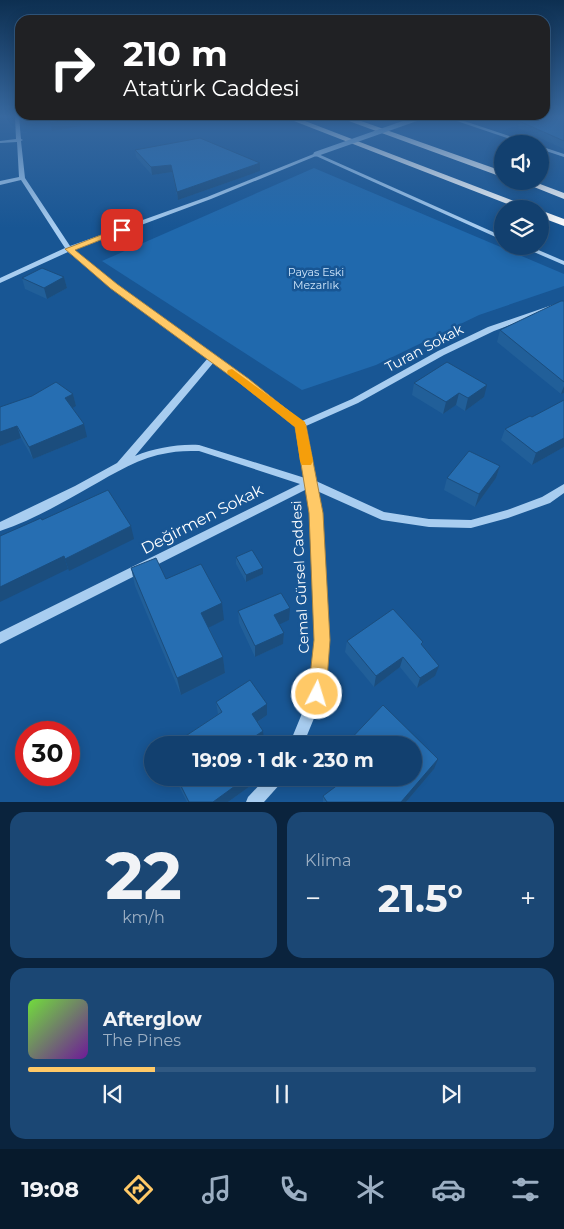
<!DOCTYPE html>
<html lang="tr">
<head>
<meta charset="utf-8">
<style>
	:root { --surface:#12406f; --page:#1b4774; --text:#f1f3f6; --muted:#9cafc3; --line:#315982; --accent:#ffc967 }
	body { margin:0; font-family:Montserrat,sans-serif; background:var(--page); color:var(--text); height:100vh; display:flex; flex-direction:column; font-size:19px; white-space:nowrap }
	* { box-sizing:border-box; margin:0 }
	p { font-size:16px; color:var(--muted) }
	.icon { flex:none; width:28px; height:28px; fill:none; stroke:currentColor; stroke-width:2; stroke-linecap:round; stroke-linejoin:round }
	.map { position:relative; height:802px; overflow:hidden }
	.sheet { display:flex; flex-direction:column; gap:10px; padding:10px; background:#0a233d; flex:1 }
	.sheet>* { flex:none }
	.top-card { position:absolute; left:15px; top:15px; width:535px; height:105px; border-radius:15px; box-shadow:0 2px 12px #0003,0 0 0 1px var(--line); background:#202124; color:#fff; overflow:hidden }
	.buttons { position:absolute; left:494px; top:135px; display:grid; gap:10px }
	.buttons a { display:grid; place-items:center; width:55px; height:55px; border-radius:50%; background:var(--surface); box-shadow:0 2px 12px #0003,0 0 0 1px var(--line); font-size:25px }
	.speed { position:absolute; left:15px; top:721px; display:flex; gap:10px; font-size:25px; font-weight:700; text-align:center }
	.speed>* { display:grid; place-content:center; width:65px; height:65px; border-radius:50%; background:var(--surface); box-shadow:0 2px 12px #0003,0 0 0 1px var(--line); line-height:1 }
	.speed .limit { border:8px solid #d22; background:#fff; color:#111 }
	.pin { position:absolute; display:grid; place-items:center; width:42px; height:42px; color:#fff; margin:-21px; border-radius:10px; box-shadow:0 2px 8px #0006 }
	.me { position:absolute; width:55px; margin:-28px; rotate:5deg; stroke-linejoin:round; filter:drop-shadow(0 0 4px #0008) }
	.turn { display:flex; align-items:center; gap:18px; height:105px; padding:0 25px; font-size:22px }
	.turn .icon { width:65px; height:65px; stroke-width:2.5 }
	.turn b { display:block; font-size:35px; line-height:42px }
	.big { font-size:38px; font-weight:700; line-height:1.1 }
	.sheet .tile { flex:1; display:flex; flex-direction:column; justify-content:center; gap:8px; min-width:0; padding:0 18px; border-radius:15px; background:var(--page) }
	.sheet .dial { align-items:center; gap:0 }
	.dial b { font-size:65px; line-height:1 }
	.song { display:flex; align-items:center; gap:15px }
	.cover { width:60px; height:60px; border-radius:8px; background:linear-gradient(135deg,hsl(100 70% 55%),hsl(280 70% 35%)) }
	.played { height:5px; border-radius:2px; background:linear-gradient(90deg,var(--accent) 25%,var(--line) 25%) }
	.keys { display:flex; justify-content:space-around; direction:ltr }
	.heat { display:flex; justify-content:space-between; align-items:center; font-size:28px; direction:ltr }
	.sheet .tiles { flex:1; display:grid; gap:10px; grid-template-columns:1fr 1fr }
	.tile:last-child { grid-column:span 2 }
	.trip { position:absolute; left:144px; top:736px; width:278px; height:50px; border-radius:25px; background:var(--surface); box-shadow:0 2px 12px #0003,0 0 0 1px var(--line); font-weight:700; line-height:50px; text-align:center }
	.dock { display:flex; height:80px; justify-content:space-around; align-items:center; background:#071a2c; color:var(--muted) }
	.dock .icon { width:35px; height:35px }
	.dock .selected { color:var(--accent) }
	.dock b { font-size:22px; color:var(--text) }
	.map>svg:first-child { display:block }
	.green { fill:#2069ad }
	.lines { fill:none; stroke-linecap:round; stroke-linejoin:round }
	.minor { fill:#a8cdf0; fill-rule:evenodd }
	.highway { fill:#fff; fill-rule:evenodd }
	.minor-bridge { stroke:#a8cdf0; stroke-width:5 }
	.wall { fill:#215f99 }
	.shaded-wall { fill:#1b4d7d }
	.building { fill:#266eb2; stroke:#1b4d7d }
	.route { fill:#ffc967; stroke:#a68343 }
	.slow { fill:#f59e0b }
	.labels { text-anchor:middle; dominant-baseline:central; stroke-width:5; stroke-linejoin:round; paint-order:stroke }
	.far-park-label { font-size:11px; fill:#cfe6fb; stroke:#185694 }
	.street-label { font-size:14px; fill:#fff; stroke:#185694 }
	.near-street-label { font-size:16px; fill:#fff; stroke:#185694 }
</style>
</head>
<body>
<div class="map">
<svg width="564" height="802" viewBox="0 0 564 802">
	<rect width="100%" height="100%" fill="#185694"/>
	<path class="green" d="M314,168L564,274V286L479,315L376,365L302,390L102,261Z"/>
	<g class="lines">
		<g class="minor">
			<path d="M15,116H19L21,139L23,140L21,141L25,178L70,246L207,197L316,153L502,236V240L500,239L316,156L211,199L74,250L115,285L248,379L302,421L352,399L438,351L488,327L564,301V305L494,331L444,355L358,403L306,426L316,481L384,512L429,519L471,520L507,510L542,497L564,484V493L550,503L508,518L471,528L429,527L382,520L317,491L321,513L328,640L324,694L303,745H289L310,694L316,640L311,513L307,489L0,644V632L300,484L199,451C188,451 178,451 168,453C140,457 115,473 90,487C62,503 31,521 0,531V522L75,486L117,463L208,358L111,287L68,252L0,283V278L65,248L21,180L0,185V181L19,177L17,142L0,143V141L16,139ZM214,362L297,426L305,478L199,445C176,444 156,448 135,456Z"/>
			<path d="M442,116H449L533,144H525Z"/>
			<path d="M540,146L564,154V157L540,149Z"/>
			<path d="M520,246H529L564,261V265Z"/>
			<path d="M266,778H283L281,783L264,802H246L248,797Z"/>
		</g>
		<g class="highway">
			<path d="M281,116H292L535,209H520Z"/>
			<path d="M335,116H347L502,171V177Z"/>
			<path d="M519,181H532L564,193V199Z"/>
			<path d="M540,210L564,219V226L540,217Z"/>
		</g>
		<path class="minor-bridge" d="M316,154L424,116"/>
	</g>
	<g class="wall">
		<path d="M533,116H564V149L518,128L519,121L534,118H533Z"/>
		<path d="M135,150L260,171L178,200L172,172L152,175L136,157Z"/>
		<path d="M64,277L67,288L47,299L25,289L22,278Z"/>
		<path d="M564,301V393L561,394L497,342L500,330Z"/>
		<path d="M414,383L484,397L465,411L456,405L443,414L412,395Z"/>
		<path d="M73,394L76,406L72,408L87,437L33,459L21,438L0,446V407Z"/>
		<path d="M564,400V447L532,465L501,440L505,429L532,417Z"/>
		<path d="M500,466L496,478L475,507L444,490L447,478Z"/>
		<path d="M236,557L263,568V574L246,582L236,564Z"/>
		<path d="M131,568L166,579L224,620L209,627L223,657L225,673L181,695L135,586Z"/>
		<path d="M238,611L289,620L279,624L284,633L283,644L255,657L239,623Z"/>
		<path d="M347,641L423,642L422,645L435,676L417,688L400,667L374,687L345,652Z"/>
		<path d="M216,702L267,704V715L258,722L264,741L258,745H172L218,714Z"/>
		<path d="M434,769L406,802H323V796Z"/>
		<path d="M175,778H252L253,784L228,802H187Z"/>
	</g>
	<g class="shaded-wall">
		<path d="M79,117L81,126L52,131L50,123Z"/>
		<path d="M260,163V171L178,200L177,192Z"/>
		<path d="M171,165L172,172L152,175L151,167Z"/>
		<path d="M64,277L67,288L47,299L44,288Z"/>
		<path d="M487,385L484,397L465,411L468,398Z"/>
		<path d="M564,386V393L561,394Z"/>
		<path d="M459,393L456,405L443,414L446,402Z"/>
		<path d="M73,394L76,406L69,410L65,398Z"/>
		<path d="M84,424L87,437L33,459L29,447Z"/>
		<path d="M17,426L21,438L0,446V432Z"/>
		<path d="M564,438V447L532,465L536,453Z"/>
		<path d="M500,466L496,478L475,507L479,494Z"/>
		<path d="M131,526L134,539L69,571L65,559Z"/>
		<path d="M64,556L68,569L0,602V587Z"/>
		<path d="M263,568V574L246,582V575Z"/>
		<path d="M222,603L224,620L204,630L201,613Z"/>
		<path d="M290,608L289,620L274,627V615Z"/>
		<path d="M284,633L283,644L255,657V646Z"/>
		<path d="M223,657L225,673L181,695L177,678Z"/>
		<path d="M403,657L400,667L374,687L376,676Z"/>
		<path d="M439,666L435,676L417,688L420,678Z"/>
		<path d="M267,704V715L253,725L252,714Z"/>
		<path d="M263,731L264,741L258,745H242Z"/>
		<path d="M438,759L434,769L406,802H401Z"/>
		<path d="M246,778H252L253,784L228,802H213Z"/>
	</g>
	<g class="building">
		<path d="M49,116H79V117L50,123Z"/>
		<path d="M544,116H564V141L519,121Z"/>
		<path d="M200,138L260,163L177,192L171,165L151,167L135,150Z"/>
		<path d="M42,268L64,277L44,288L22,278Z"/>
		<path d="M561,301H564V382L500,330Z"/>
		<path d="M447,362L487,385L468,398L459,393L446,402L414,383Z"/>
		<path d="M56,382L73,394L65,398L84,424L29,447L17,426L0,432V407L32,396Z"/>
		<path d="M564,400V438L536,453L505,429L530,416L532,417Z"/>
		<path d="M469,451L500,466L479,494L447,478Z"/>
		<path d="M108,490L131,526L65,559L64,556L0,587V536L41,518L42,520Z"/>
		<path d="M252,550L263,568L246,575L236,557Z"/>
		<path d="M156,558L166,579L201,564L222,603L201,613L223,657L177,678L131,568Z"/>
		<path d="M281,593L290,608L274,615L284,633L255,646L238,611Z"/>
		<path d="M393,609L423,642L421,644L439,666L420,678L403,657L376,676L347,641Z"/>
		<path d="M250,680L267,704L252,714L263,731L242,745H172L222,712L216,702Z"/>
		<path d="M383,705L438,759L401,802H327L323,796L347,778H412V745H345Z"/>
		<path d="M177,778H246L213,802H189Z"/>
	</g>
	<linearGradient id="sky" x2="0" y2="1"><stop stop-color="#0d2f51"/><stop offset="0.51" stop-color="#37689f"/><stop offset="1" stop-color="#37689f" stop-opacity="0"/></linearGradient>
	<rect width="564" height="228" fill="url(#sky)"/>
	<path class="route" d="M119,228L126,230L75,250L117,284L249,379L306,425L323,513L330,640L326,694L323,700L317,703L311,700L308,694L314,640L309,513L295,427L241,384L110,288L65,249Z"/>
	<path class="slow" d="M232,369L305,422L313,461L311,465H302L300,461L295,427L228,374L227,372L228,370Z"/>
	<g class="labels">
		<g class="far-park-label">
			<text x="316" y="272">Payas Eski<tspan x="316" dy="13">Mezarlık</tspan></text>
		</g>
		<g class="street-label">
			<text transform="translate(424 348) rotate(-28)">Turan Sokak</text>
			<text transform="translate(300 577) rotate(-93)">Cemal Gürsel Caddesi</text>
		</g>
		<g class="near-street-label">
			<text transform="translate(202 519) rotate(-27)">Değirmen Sokak</text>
		</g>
	</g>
</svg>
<div class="buttons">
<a><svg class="icon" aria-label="sound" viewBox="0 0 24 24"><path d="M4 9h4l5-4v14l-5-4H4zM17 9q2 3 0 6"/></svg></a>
<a><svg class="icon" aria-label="layers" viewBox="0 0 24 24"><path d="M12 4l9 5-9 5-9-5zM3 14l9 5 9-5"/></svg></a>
</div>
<div class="speed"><div class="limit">30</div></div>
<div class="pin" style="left:122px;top:230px;background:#d93025"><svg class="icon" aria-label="arrive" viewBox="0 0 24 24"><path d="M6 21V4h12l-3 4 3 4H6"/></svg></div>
<svg class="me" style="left:317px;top:694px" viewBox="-20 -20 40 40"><circle r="17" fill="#ffc967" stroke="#fff" stroke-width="3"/><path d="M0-11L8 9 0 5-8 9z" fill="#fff"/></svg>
<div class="trip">19:09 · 1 dk · 230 m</div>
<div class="top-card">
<div class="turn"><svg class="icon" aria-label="right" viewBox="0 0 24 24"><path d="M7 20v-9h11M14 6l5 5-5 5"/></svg><div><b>210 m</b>Atatürk Caddesi</div></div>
</div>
</div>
<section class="sheet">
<div class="tiles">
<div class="tile dial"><b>22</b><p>km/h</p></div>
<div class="tile"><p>Klima</p>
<div class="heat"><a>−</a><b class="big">21.5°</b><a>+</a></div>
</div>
<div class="tile">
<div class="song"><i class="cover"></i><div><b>Afterglow</b><p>The Pines</p></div></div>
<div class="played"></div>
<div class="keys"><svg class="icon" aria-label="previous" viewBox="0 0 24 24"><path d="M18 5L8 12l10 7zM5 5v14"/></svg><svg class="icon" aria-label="pause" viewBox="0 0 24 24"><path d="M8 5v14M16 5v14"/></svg><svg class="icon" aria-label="next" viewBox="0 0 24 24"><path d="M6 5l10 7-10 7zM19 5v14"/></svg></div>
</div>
</div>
</section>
<nav class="dock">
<b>19:08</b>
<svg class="icon selected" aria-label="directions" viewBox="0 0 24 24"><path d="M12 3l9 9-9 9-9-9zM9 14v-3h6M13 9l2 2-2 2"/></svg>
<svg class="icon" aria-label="music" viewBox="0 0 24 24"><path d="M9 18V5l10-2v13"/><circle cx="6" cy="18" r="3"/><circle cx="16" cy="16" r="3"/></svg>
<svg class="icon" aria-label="phone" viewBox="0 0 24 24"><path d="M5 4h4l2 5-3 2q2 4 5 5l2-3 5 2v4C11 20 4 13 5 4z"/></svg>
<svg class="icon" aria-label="climate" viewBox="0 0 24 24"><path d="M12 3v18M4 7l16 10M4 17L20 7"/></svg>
<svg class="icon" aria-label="car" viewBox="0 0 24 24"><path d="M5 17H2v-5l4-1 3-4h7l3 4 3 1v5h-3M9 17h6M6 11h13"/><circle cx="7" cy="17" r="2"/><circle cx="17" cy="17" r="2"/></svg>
<svg class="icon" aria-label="filters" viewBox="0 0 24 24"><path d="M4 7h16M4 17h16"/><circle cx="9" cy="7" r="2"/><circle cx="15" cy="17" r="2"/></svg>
</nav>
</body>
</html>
